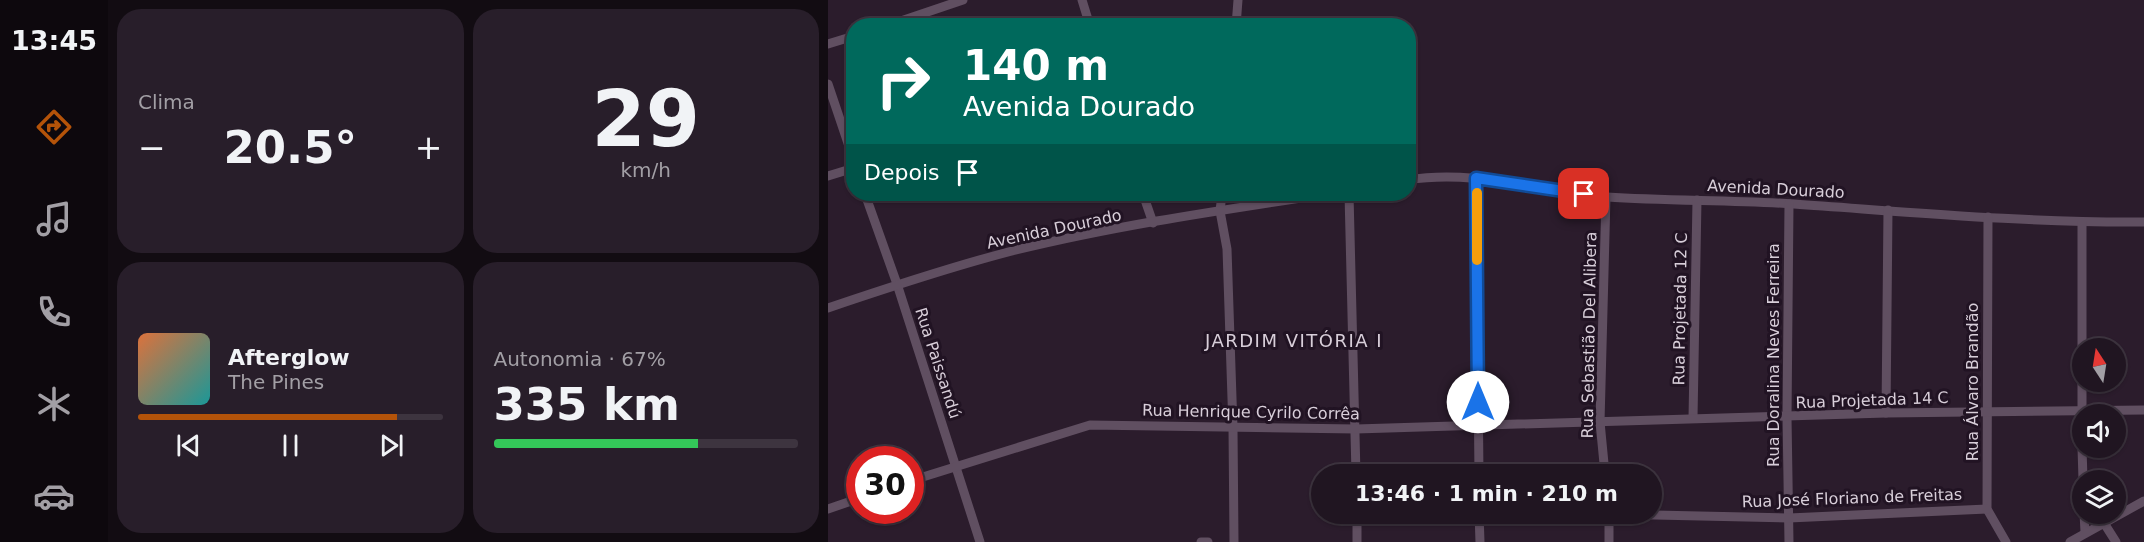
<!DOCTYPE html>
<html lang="pt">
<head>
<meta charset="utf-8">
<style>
	:root { --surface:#201521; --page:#281e2a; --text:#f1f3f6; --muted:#a29fa5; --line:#3d343f; --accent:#b45309 }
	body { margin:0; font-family:"DejaVu Sans",sans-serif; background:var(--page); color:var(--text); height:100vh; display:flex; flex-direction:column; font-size:22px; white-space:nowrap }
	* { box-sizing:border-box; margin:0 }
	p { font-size:20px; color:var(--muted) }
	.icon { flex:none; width:33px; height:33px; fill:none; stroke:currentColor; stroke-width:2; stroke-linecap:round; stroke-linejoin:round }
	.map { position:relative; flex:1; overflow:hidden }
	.drawer { display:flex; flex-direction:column; gap:9px; padding:9px; background:#120c12; width:720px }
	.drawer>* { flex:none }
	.guide { position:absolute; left:18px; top:18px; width:570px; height:183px; border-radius:24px; box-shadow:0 2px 4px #0004,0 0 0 2px var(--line); background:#00695c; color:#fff; overflow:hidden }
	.needle { width:39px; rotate:348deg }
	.buttons { position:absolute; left:1244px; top:338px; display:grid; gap:12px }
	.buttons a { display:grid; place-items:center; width:54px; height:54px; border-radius:50%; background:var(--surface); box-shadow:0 2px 4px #0004,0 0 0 2px var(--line); font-size:30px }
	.speed { position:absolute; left:18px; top:446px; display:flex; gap:12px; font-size:30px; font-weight:700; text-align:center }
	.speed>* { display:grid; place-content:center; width:78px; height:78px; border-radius:50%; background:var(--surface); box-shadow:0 2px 4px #0004,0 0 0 2px var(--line); line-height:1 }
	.speed .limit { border:9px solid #d22; background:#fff; color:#111 }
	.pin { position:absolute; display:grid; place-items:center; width:51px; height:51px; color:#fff; margin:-26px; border-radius:12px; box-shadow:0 3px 9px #0006 }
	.me { position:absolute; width:66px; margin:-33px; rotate:0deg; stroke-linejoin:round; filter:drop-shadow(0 0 4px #0008) }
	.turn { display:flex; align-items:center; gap:21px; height:126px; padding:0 18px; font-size:27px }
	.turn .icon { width:78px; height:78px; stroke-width:2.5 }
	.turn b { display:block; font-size:42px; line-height:51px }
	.then { display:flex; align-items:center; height:57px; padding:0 18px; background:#0003; gap:12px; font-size:22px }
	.big { font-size:45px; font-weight:800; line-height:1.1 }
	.drawer .tile { flex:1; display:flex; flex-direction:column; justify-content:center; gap:9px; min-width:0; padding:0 21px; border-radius:24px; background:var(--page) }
	.drawer .dial { align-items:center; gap:0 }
	.dial b { font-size:78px; line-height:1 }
	.song { display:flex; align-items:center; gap:18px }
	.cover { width:72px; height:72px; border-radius:9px; background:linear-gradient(135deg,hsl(20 70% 55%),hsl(180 70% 35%)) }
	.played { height:6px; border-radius:3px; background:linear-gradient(90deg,var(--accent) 85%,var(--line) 85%) }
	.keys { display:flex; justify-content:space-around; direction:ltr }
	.heat { display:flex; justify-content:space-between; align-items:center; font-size:33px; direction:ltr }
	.charge { height:9px; border-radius:4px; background:linear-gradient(90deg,#34c759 67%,var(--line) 0) }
	.drawer .tiles { flex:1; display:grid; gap:9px; grid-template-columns:repeat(2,1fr) }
	.trip { position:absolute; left:483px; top:464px; width:351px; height:60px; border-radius:30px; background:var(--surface); box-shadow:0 2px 4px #0004,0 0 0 2px var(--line); font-weight:800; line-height:60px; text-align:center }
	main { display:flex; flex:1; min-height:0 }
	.dock { display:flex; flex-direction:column; width:108px; justify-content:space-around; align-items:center; background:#0d080d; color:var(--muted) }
	.dock .icon { width:42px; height:42px }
	.dock .selected { color:var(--accent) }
	.dock b { font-size:27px; color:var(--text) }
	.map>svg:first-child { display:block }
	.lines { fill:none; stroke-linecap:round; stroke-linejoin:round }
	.minor { stroke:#604f61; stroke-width:9 }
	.route-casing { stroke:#114b97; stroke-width:15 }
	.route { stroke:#1a73e8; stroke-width:10 }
	.slow { stroke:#f59e0b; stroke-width:10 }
	.labels { text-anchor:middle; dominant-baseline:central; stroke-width:6; stroke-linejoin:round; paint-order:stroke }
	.street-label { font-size:16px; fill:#d8ced9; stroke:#211323 }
	.neighbourhood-label { font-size:18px; letter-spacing:1.5px; fill:#d8ced9; stroke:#211323 }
</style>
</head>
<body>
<main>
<nav class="dock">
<b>13:45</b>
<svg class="icon selected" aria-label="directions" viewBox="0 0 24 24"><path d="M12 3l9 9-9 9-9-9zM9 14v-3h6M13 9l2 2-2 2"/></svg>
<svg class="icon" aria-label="music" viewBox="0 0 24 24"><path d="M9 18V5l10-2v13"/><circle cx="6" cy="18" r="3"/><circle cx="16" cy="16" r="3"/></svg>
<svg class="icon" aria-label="phone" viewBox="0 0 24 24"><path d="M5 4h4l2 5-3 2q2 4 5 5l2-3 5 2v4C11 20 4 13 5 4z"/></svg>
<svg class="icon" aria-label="climate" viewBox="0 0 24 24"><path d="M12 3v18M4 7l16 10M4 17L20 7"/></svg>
<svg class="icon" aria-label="car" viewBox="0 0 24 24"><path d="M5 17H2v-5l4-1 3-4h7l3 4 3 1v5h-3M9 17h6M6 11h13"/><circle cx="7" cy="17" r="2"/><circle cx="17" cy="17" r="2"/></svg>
</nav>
<section class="drawer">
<div class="tiles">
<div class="tile"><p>Clima</p>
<div class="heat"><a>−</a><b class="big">20.5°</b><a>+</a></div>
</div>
<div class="tile dial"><b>29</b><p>km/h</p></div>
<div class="tile">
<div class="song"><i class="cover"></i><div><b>Afterglow</b><p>The Pines</p></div></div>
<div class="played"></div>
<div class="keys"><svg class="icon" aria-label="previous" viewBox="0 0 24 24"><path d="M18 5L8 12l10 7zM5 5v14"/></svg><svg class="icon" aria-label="pause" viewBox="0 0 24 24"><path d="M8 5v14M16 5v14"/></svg><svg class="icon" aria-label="next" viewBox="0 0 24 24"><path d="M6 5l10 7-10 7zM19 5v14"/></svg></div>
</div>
<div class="tile"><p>Autonomia · 67%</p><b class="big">335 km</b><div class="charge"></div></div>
</div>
</section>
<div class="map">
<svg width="1316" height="542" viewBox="0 0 1316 542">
	<rect width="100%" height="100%" fill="#2b1c2c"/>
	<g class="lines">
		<g class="minor">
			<path d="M254,0L262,26"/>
			<path d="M58,26L135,0"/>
			<path d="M408,26L410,0"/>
			<path d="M0,44L26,36"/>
			<path d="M0,84L26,161"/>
			<path d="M0,176L26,168"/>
			<path d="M648,178L651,474"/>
			<path d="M580,180C648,169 713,192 779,197C841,201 904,200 966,204C1082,212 1199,223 1316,222"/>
			<path d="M37,194L69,284L152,542"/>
			<path d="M315,194L325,223"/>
			<path d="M394,194L392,211L399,249L405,428L406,542"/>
			<path d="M521,194L528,474"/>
			<path d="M961,204L959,417L961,542"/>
			<path d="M1160,217L1159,509L1178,542"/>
			<path d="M0,308C62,287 125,266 188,250C290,225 395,210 499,194"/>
			<path d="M1058,413L1060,210"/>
			<path d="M865,418L869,200"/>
			<path d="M1254,429V223"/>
			<path d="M1254,447L1255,480"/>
			<path d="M777,474L772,422L778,197"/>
			<path d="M82,481L262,425L528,429L1058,413L1316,410"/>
			<path d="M0,509L32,498"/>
			<path d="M529,513V542"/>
			<path d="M651,513L652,542"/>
			<path d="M1256,513L1257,532"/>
			<path d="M781,514L961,518L1159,509"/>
			<path d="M1276,523L1288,542"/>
			<path d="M373,542H380"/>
			<path d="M781,542V513"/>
			<path d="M1242,542L1316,501"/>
		</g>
	</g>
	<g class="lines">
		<defs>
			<path id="route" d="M650,402L648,178L756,194"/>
		</defs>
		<use href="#route" class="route-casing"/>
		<use href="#route" class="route"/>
		<path class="slow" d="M649,193V260"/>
	</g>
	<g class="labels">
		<g class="street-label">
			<text transform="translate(948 189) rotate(3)">Avenida Dourado</text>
			<text transform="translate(226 229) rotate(-12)">Avenida Dourado</text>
			<text transform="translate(852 309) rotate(-89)">Rua Projetada 12 C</text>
			<text transform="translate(761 335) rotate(-89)">Rua Sebastião Del Alibera</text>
			<text transform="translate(945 355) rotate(-90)">Rua Doralina Neves Ferreira</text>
			<text transform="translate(110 363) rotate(72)">Rua Paissandú</text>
			<text transform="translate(1144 382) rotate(-90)">Rua Álvaro Brandão</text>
			<text transform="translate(1044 400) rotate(-2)">Rua Projetada 14 C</text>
			<text transform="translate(423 412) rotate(1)">Rua Henrique Cyrilo Corrêa</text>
			<text transform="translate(1024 498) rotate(-2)">Rua José Floriano de Freitas</text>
		</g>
		<g class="neighbourhood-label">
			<text x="466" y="340">JARDIM VITÓRIA I</text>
		</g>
	</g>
</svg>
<div class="buttons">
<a><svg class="needle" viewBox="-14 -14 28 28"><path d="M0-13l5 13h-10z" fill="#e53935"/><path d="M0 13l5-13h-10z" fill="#a29fa5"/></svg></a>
<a><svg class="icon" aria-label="sound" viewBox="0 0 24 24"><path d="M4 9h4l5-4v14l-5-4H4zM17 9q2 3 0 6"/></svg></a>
<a><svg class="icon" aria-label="layers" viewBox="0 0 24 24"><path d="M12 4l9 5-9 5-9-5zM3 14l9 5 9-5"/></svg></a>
</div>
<div class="speed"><div class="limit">30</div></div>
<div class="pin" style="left:756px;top:194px;background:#d93025"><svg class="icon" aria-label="arrive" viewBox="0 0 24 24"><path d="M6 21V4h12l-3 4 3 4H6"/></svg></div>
<svg class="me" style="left:650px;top:402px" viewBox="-20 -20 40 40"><circle r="19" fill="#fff"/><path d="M0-13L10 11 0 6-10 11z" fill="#1a73e8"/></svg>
<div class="trip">13:46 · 1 min · 210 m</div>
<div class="guide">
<div class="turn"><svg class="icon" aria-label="right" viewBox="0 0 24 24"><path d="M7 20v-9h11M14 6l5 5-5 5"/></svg><div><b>140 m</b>Avenida Dourado</div></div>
<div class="then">Depois<svg class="icon" aria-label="arrive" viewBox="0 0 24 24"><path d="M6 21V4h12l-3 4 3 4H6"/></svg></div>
</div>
</div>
</main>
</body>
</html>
